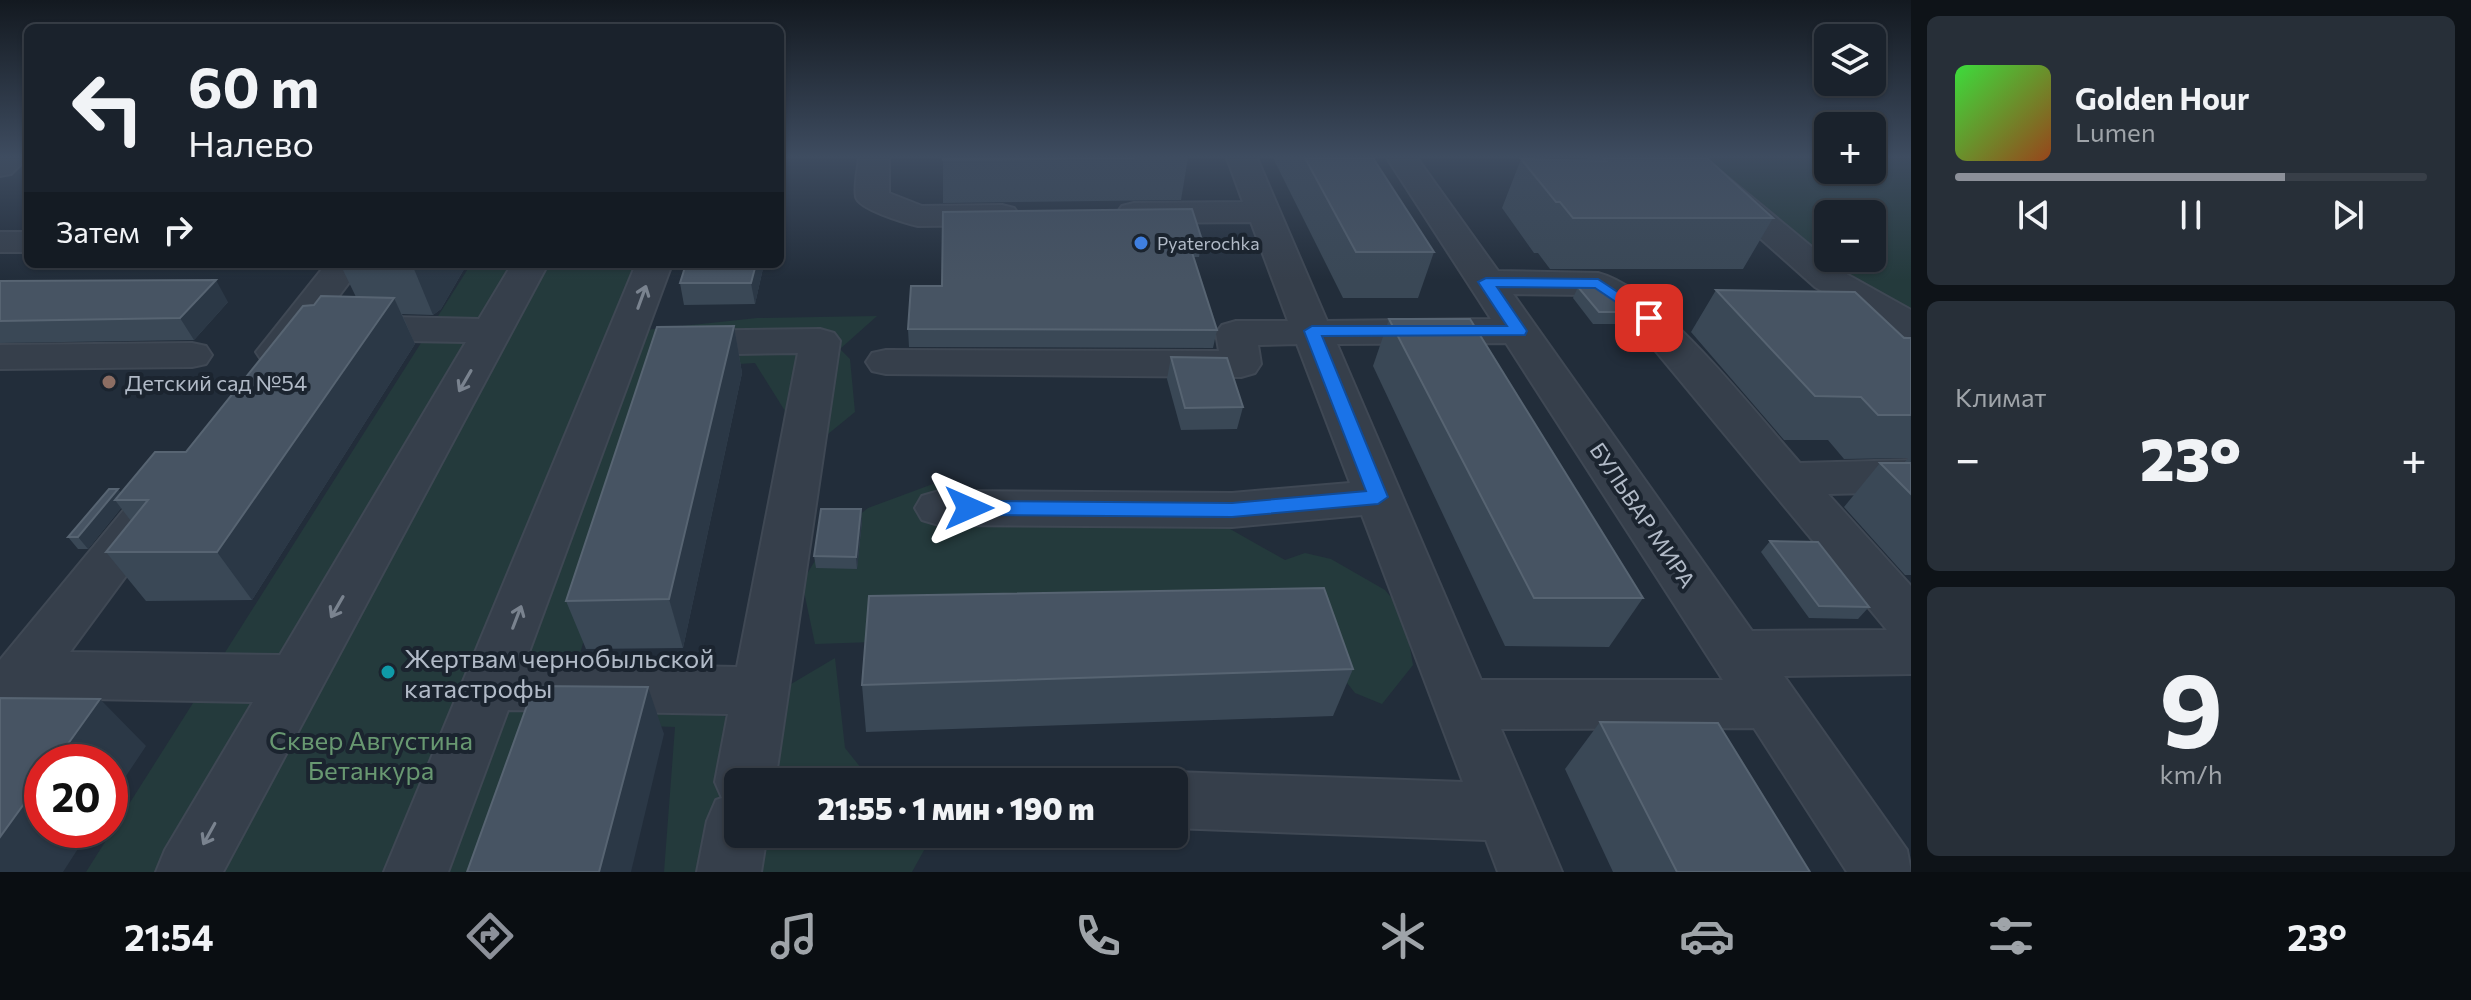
<!DOCTYPE html>
<html lang="ru">
<head>
<meta charset="utf-8">
<style>
	:root { --surface:#1a222c; --page:#272f38; --text:#f1f3f6; --muted:#9fa4a9; --line:#383f48; --accent:#8c9099 }
	body { margin:0; font-family:Commissioner,sans-serif; background:var(--page); color:var(--text); height:100vh; display:flex; flex-direction:column; font-size:30px; white-space:nowrap }
	* { box-sizing:border-box; margin:0 }
	p { font-size:26px; color:var(--muted) }
	.icon { flex:none; width:44px; height:44px; fill:none; stroke:currentColor; stroke-width:2; stroke-linecap:round; stroke-linejoin:round }
	.map { position:relative; flex:1; overflow:hidden }
	.side { display:flex; flex-direction:column; gap:16px; padding:16px; background:#0e1318; width:560px }
	.side>* { flex:none }
	.banner { position:absolute; left:24px; top:24px; width:760px; height:244px; border-radius:12px; box-shadow:0 2px 6px #0004,0 0 0 2px var(--line); background:#1a222c; color:var(--text); overflow:hidden }
	.fabs { position:absolute; left:1814px; top:24px; display:grid; gap:16px }
	.fabs a { display:grid; place-items:center; width:72px; height:72px; border-radius:12px; background:var(--surface); box-shadow:0 2px 6px #0004,0 0 0 2px var(--line); font-size:40px }
	.speed { position:absolute; left:24px; top:744px; display:flex; gap:16px; font-size:40px; font-weight:700; text-align:center }
	.speed>* { display:grid; place-content:center; width:104px; height:104px; border-radius:50%; background:var(--surface); box-shadow:0 2px 6px #0004,0 0 0 2px var(--line); line-height:1 }
	.speed .limit { border:12px solid #d22; background:#fff; color:#111 }
	.pin { position:absolute; display:grid; place-items:center; width:68px; height:68px; color:#fff; margin:-34px; border-radius:16px; box-shadow:0 4px 12px #0006 }
	.me { position:absolute; width:88px; margin:-44px; rotate:90deg; stroke-linejoin:round; filter:drop-shadow(0 0 6px #0008) }
	.turn { display:flex; align-items:center; gap:28px; height:168px; padding:0 32px; font-size:36px }
	.turn .icon { width:104px; height:104px; stroke-width:2.5 }
	.turn b { display:block; font-size:56px; line-height:68px }
	.then { display:flex; align-items:center; height:76px; padding:0 32px; background:#0003; gap:16px; font-size:30px }
	.big { font-size:60px; font-weight:800; line-height:1.1 }
	.side .widget { flex:1; display:flex; flex-direction:column; justify-content:center; gap:12px; min-width:0; padding:0 28px; border-radius:12px; background:var(--page) }
	.side .dial { align-items:center; gap:0 }
	.dial b { font-size:104px; line-height:1 }
	.song { display:flex; align-items:center; gap:24px }
	.cover { width:96px; height:96px; border-radius:12px; background:linear-gradient(135deg,hsl(120 70% 55%),hsl(20 70% 35%)) }
	.played { height:8px; border-radius:4px; background:linear-gradient(90deg,var(--accent) 70%,var(--line) 70%) }
	.keys { display:flex; justify-content:space-around; direction:ltr }
	.heat { display:flex; justify-content:space-between; align-items:center; font-size:44px; direction:ltr }
	.trip { position:absolute; left:724px; top:768px; width:464px; height:80px; border-radius:12px; background:var(--surface); box-shadow:0 2px 6px #0004,0 0 0 2px var(--line); font-weight:800; line-height:80px; text-align:center }
	.dock { display:flex; height:128px; justify-content:space-around; align-items:center; background:#0a0e12; color:var(--muted) }
	.dock .icon { width:56px; height:56px }
	.dock .current { color:var(--accent) }
	.dock b { font-size:36px; color:var(--text) }
	main { display:flex; flex:1; min-height:0 }
	.map>svg:first-child { display:block }
	.green { fill:#243a3c; fill-rule:evenodd }
	.lines { fill:none; stroke-linecap:round; stroke-linejoin:round }
	.minor-casing { stroke:#3f4854; stroke-width:4 }
	.minor { fill:#363f4b; fill-rule:evenodd }
	.wall { fill:#3a4856 }
	.shaded-wall { fill:#2b3846 }
	.building { fill:#475463; stroke:#576472; stroke-width:2 }
	.oneway { stroke:#7a838f }
	.route { fill:#1a73e8; stroke:#114b97; stroke-width:2 }
	.shop-dot { fill:#3f7fe0; stroke:#1b242f; stroke-width:3 }
	.education-dot { fill:#8d6e63; stroke:#1b242f; stroke-width:3 }
	.culture-dot { fill:#0f9aa8; stroke:#1b242f; stroke-width:3 }
	.labels { text-anchor:middle; dominant-baseline:central; stroke-width:8; stroke-linejoin:round; paint-order:stroke }
	.far-poi-label { font-size:18px; fill:#b1bac7; stroke:#1b242f; text-anchor:start }
	.poi-label { font-size:22px; fill:#b1bac7; stroke:#1b242f; text-anchor:start }
	.street-label { font-size:22px; fill:#b1bac7; stroke:#1b242f }
	.near-poi-label { font-size:26px; fill:#b1bac7; stroke:#1b242f; text-anchor:start }
	.near-park-label { font-size:26px; fill:#689871; stroke:#1b242f }
</style>
</head>
<body>
<main>
<div class="map">
<svg width="1911" height="872" viewBox="0 0 1911 872">
	<rect width="100%" height="100%" fill="#222d3a"/>
	<g class="green">
		<path d="M1703,158H1828V170H1872V158H1911V313L1813,252ZM1828,214H1872V258H1828Z"/>
		<path d="M471,264H668L645,330L757,318L877,316L840,349L850,359L855,412L828,434L808,438L795,427L755,363L660,369L578,661L732,719L835,658L845,748L861,768L967,773L962,782H738V834H933L912,872H664L675,727L570,723L491,872H86Z"/>
		<path d="M941,481L974,510L1041,527L1121,498L1147,492L1170,495L1285,560L1305,553L1331,559L1385,590L1404,613L1413,665L1382,704L1355,693L1303,627L815,644L802,582L827,541L868,508Z"/>
	</g>
	<g class="lines">
		<defs>
			<g id="minor">
				<path d="M0,158H27L11,174L0,176Z"/>
				<path d="M859,158H889V193L922,206L1002,205L1014,208L1019,215L1014,222L1002,225L918,226C905,223 858,209 856,197C854,185 858,169 859,158Z"/>
				<path d="M1227,158H1257L1327,321L1491,319L1387,158H1417L1498,271L1598,273C1661,289 1754,412 1800,463L1911,460V492L1828,494L1911,586V674L1784,676L1907,850L1911,872H1847L1754,728L1501,729L1562,872H1498L1486,840L1174,828V782H1151L1174,772L1463,782L1362,515L1232,527L939,525L922,520L915,508L922,496L939,491L1232,493L1350,483L1297,344L1258,345L1261,364L1255,373L1241,377L886,374L872,371L866,362L872,353L886,350L1219,351L1216,333L1222,325L1236,321H1288L1251,222L1134,223L1122,220L1117,213L1122,206L1134,203L1243,202ZM1513,294L1590,295L1635,326L1887,630L1752,631ZM1506,343L1723,680H1481L1337,344Z"/>
				<path d="M1670,158H1704L1841,271L1911,310V338L1897,334L1815,287Z"/>
				<rect x="0" y="232" width="28" height="20"/>
				<path d="M326,264H363L290,361L276,364L262,361L256,352Z"/>
				<path d="M512,264H548L223,872H156L165,850L253,702L36,698L20,719L0,726V660L132,500L149,495L166,500L173,512L70,652L280,655L466,342L350,340L336,336L331,328L336,320L350,316L479,319Z"/>
				<path d="M636,264H672L525,663L737,667L798,353L679,355L665,351L659,343L665,335L679,331L820,329L834,333L840,341L775,782H738V834H767L761,872H697L707,821L716,800L722,798L715,782L728,714L508,710L448,872H384Z"/>
				<path d="M192,343L206,346L212,355L206,364L192,367L0,369V345Z"/>
			</g>
		</defs>
		<use href="#minor" class="minor-casing"/>
		<use href="#minor" class="minor"/>
	</g>
	<g class="wall">
		<path d="M943,158H1188L1181,200L943,203Z"/>
		<path d="M1273,158H1373L1434,252L1418,298H1343Z"/>
		<path d="M1587,158H1707L1773,218L1743,269H1550L1538,253H1534L1502,208L1521,159L1586,160Z"/>
		<path d="M943,212L1202,240L1199,257H1194L1217,330L1213,348L909,347L908,329L942,286Z"/>
		<path d="M345,264H467L441,309L433,315L402,314L415,344L252,600L146,601L106,552L131,521L121,508L88,549H78L68,537L121,492L186,452L314,305L356,297L342,268Z"/>
		<path d="M764,264L755,304L684,305L680,283Z"/>
		<path d="M0,281L228,302L194,340L0,343Z"/>
		<path d="M1578,287L1632,312L1626,324H1593L1573,298Z"/>
		<path d="M1716,290L1904,338H1911V575H1905L1844,507L1880,463H1904L1908,458L1844,459L1828,440H1784L1691,332Z"/>
		<path d="M1389,319L1643,598L1609,647L1505,646L1373,366Z"/>
		<path d="M734,326L742,373L683,648L586,649L566,601Z"/>
		<path d="M1171,357L1243,407L1237,429L1181,430L1167,379Z"/>
		<path d="M861,509L862,521L857,569L816,568L814,556Z"/>
		<path d="M1770,541L1869,607L1858,619L1809,618L1761,552Z"/>
		<path d="M1353,669L1333,716L866,732L862,685Z"/>
		<path d="M1600,722L1810,872H1613L1565,769Z"/>
	</g>
	<g class="shaded-wall">
		<path d="M781,159L783,179L780,193V162Z"/>
		<path d="M421,264H467L441,309L433,315L414,269Z"/>
		<path d="M756,264H764L755,304L751,283Z"/>
		<path d="M216,280L228,302L194,340L180,318Z"/>
		<path d="M394,298L415,344L252,600L217,552Z"/>
		<path d="M734,326L742,373L683,648L669,599Z"/>
		<path d="M118,489L127,500H115L121,508L88,549L78,537Z"/>
		<path d="M861,509L862,521L857,569L856,557Z"/>
		<path d="M648,687L664,734L631,872H599Z"/>
		<path d="M100,699L146,746L110,800V762H55Z"/>
		<path d="M42,779V830H90L63,872H0V837Z"/>
	</g>
	<g class="building">
		<path d="M943,158H1135L943,160Z"/>
		<path d="M1305,158H1373L1434,252H1356Z"/>
		<path d="M1603,158H1707L1773,218H1573L1560,202H1556L1521,159L1606,161Z"/>
		<path d="M1192,209L1202,240H1188L1217,330L908,329L911,286H942L943,212Z"/>
		<path d="M345,264H421L414,269L342,268Z"/>
		<path d="M686,264H756L751,283H680Z"/>
		<path d="M216,280L180,318L0,321V281Z"/>
		<path d="M1578,287H1595L1632,312H1599Z"/>
		<path d="M1716,290L1855,292L1904,338H1911V415H1878L1861,397L1815,396Z"/>
		<path d="M321,296L394,298L217,552H106L148,500H115L155,452H186L303,306L314,305Z"/>
		<path d="M1389,319H1470L1643,598H1534Z"/>
		<path d="M734,326L669,599L566,601L657,327Z"/>
		<path d="M1171,357L1227,358L1243,407L1185,408Z"/>
		<path d="M1880,463H1911V494Z"/>
		<path d="M109,489H118L78,537H68Z"/>
		<path d="M821,509H861L856,557L814,556Z"/>
		<path d="M1770,541L1818,542L1869,607L1819,606Z"/>
		<path d="M1324,588L1353,669L862,685L869,596Z"/>
		<path d="M534,686L648,687L599,872H467Z"/>
		<path d="M0,698L100,699L55,762H42V779L0,837Z"/>
		<path d="M1600,722L1718,723L1810,872H1677Z"/>
	</g>
	<defs><path id="oneway-shaft" d="M-6 0H5M1.5-3L5.5 0L1.5 3" fill="none" stroke-width="1.6" stroke-linecap="round" stroke-linejoin="round" transform="scale(2)"/></defs>
	<g class="oneway">
		<use href="#oneway-shaft" transform="translate(642 297) rotate(-70)"/>
		<use href="#oneway-shaft" transform="translate(465 381) rotate(120)"/>
		<use href="#oneway-shaft" transform="translate(337 607) rotate(120)"/>
		<use href="#oneway-shaft" transform="translate(517 617) rotate(-69)"/>
		<use href="#oneway-shaft" transform="translate(209 834) rotate(119)"/>
	</g>
	<linearGradient id="sky" x2="0" y2="1"><stop stop-color="#131920"/><stop offset="0.56" stop-color="#3e4c60"/><stop offset="1" stop-color="#3e4c60" stop-opacity="0"/></linearGradient>
	<rect width="1911" height="280" fill="url(#sky)"/>
	<path class="route" d="M1486,278L1598,279L1657,318L1655,321H1644L1595,288L1497,287L1527,331L1525,335L1322,336L1388,497L1378,504L1232,517L969,515L959,508L969,501L1232,503L1366,491L1304,331L1312,326H1507L1478,282Z"/>
	<circle class="shop-dot" cx="1141" cy="243" r="8"/>
	<circle class="education-dot" cx="109" cy="382" r="8"/>
	<circle class="culture-dot" cx="388" cy="672" r="8"/>
	<g class="labels">
		<g class="far-poi-label">
			<text x="1157" y="243">Pyaterochka</text>
		</g>
		<g class="poi-label">
			<text x="125" y="382">Детский сад №54</text>
		</g>
		<g class="street-label">
			<text transform="translate(1643 515) rotate(56)">БУЛЬВАР МИРА</text>
		</g>
		<g class="near-poi-label">
			<text x="404" y="657">Жертвам чернобыльской<tspan x="404" dy="30">катастрофы</tspan></text>
		</g>
		<g class="near-park-label">
			<text x="371" y="739">Сквер Августина<tspan x="371" dy="30">Бетанкура</tspan></text>
		</g>
	</g>
</svg>
<div class="fabs">
<a><svg class="icon" aria-label="layers" viewBox="0 0 24 24"><path d="M12 4l9 5-9 5-9-5zM3 14l9 5 9-5"/></svg></a>
<a>+</a>
<a>−</a>
</div>
<div class="speed"><div class="limit">20</div></div>
<div class="pin" style="left:1649px;top:318px;background:#d93025"><svg class="icon" aria-label="arrive" viewBox="0 0 24 24"><path d="M6 21V4h12l-3 4 3 4H6"/></svg></div>
<svg class="me" style="left:969px;top:508px" viewBox="-20 -20 40 40"><path d="M0-17L14 15 0 8-14 15z" fill="#1a73e8" stroke="#fff" stroke-width="4"/></svg>
<div class="trip">21:55 · 1 мин · 190 m</div>
<div class="banner">
<div class="turn"><svg class="icon" aria-label="left" viewBox="0 0 24 24"><path d="M17 20v-9H6M10 6l-5 5 5 5"/></svg><div><b>60 m</b>Налево</div></div>
<div class="then">Затем<svg class="icon" aria-label="right" viewBox="0 0 24 24"><path d="M7 20v-9h11M14 6l5 5-5 5"/></svg></div>
</div>
</div>
<section class="side">
<div class="widget">
<div class="song"><i class="cover"></i><div><b>Golden Hour</b><p>Lumen</p></div></div>
<div class="played"></div>
<div class="keys"><svg class="icon" aria-label="previous" viewBox="0 0 24 24"><path d="M18 5L8 12l10 7zM5 5v14"/></svg><svg class="icon" aria-label="pause" viewBox="0 0 24 24"><path d="M8 5v14M16 5v14"/></svg><svg class="icon" aria-label="next" viewBox="0 0 24 24"><path d="M6 5l10 7-10 7zM19 5v14"/></svg></div>
</div>
<div class="widget"><p>Климат</p>
<div class="heat"><a>−</a><b class="big">23°</b><a>+</a></div>
</div>
<div class="widget dial"><b>9</b><p>km/h</p></div>
</section>
</main>
<nav class="dock">
<b>21:54</b>
<svg class="icon current" aria-label="directions" viewBox="0 0 24 24"><path d="M12 3l9 9-9 9-9-9zM9 14v-3h6M13 9l2 2-2 2"/></svg>
<svg class="icon" aria-label="music" viewBox="0 0 24 24"><path d="M9 18V5l10-2v13"/><circle cx="6" cy="18" r="3"/><circle cx="16" cy="16" r="3"/></svg>
<svg class="icon" aria-label="phone" viewBox="0 0 24 24"><path d="M5 4h4l2 5-3 2q2 4 5 5l2-3 5 2v4C11 20 4 13 5 4z"/></svg>
<svg class="icon" aria-label="climate" viewBox="0 0 24 24"><path d="M12 3v18M4 7l16 10M4 17L20 7"/></svg>
<svg class="icon" aria-label="car" viewBox="0 0 24 24"><path d="M5 17H2v-5l4-1 3-4h7l3 4 3 1v5h-3M9 17h6M6 11h13"/><circle cx="7" cy="17" r="2"/><circle cx="17" cy="17" r="2"/></svg>
<svg class="icon" aria-label="filters" viewBox="0 0 24 24"><path d="M4 7h16M4 17h16"/><circle cx="9" cy="7" r="2"/><circle cx="15" cy="17" r="2"/></svg>
<b>23°</b>
</nav>
</body>
</html>
